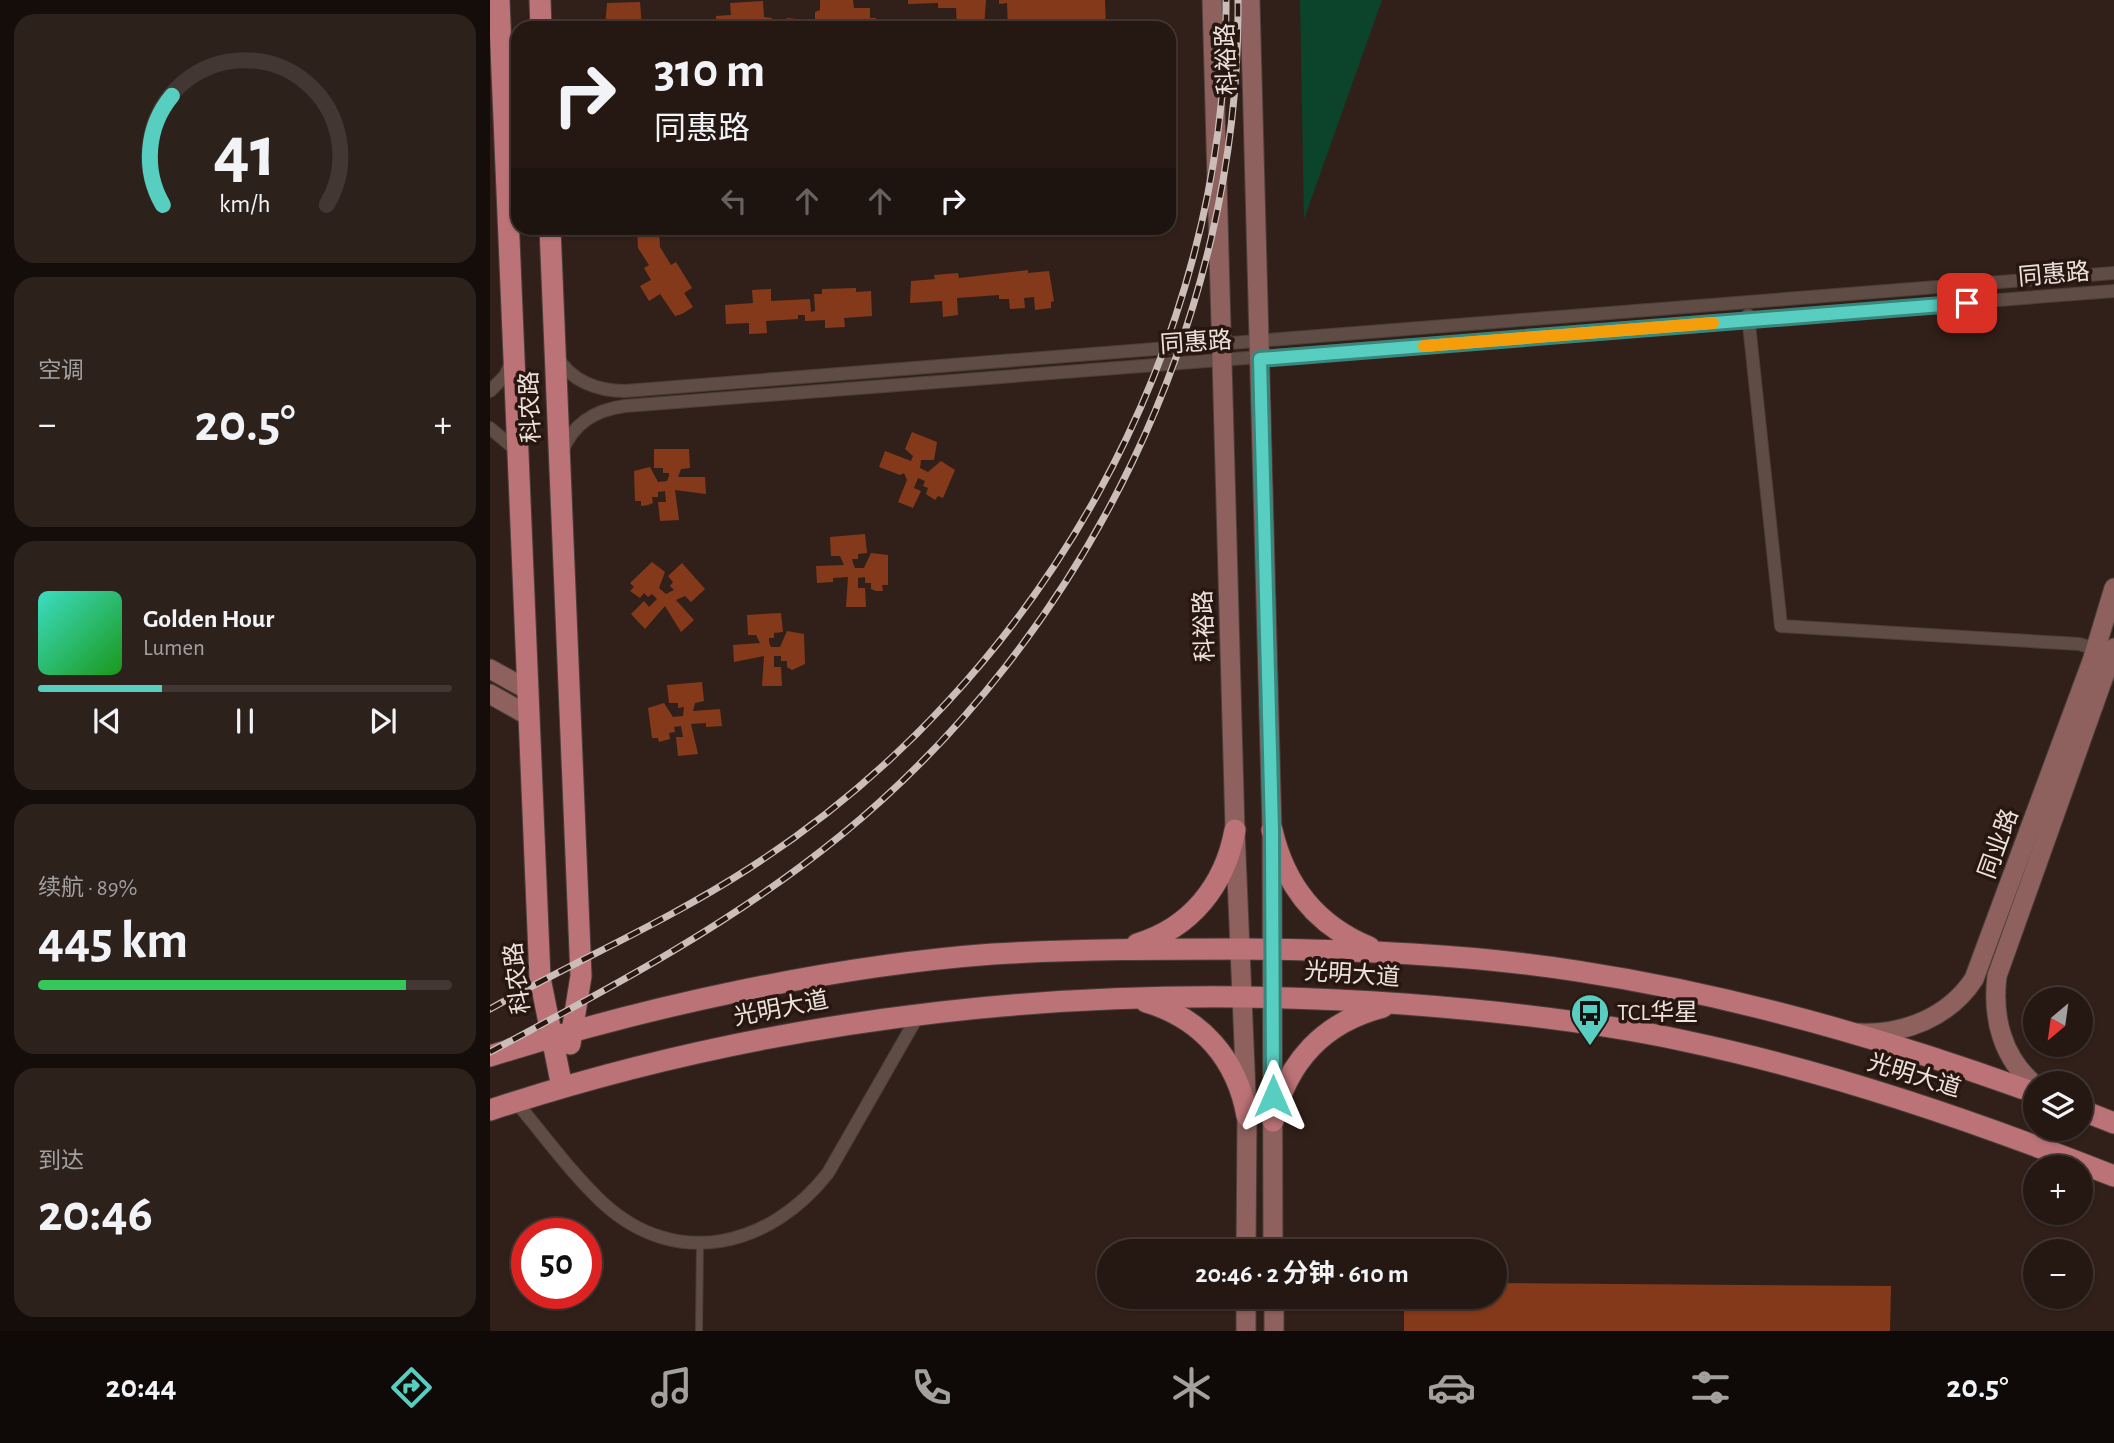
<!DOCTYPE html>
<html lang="zh">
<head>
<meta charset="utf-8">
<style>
	:root { --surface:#251813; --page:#2d211c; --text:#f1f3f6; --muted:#a3a0a0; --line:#423733; --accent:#58cec0 }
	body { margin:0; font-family:"Alegreya Sans","Noto Sans SC",sans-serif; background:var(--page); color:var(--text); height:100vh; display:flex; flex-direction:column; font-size:26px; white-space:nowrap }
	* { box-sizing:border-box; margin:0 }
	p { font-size:23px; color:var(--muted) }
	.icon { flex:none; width:38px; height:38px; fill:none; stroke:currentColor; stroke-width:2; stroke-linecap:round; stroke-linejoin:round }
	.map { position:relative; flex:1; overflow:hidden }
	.sheet { display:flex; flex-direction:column; gap:14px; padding:14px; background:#140d0a; width:490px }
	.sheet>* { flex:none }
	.banner { position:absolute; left:21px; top:21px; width:665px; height:214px; border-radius:21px; box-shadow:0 2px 5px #0004,0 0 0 2px var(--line); background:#251813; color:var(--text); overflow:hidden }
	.needle { width:46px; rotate:209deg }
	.tools { position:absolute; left:1533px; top:987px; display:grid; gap:14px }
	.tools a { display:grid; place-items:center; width:70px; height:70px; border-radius:50%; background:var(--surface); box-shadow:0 2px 5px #0004,0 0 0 2px var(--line); font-size:35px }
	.speed { position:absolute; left:21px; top:1218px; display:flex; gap:14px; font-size:35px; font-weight:700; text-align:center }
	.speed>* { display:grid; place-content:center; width:91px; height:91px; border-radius:50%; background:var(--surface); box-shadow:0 2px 5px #0004,0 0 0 2px var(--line); line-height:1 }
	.speed .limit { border:10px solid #d22; background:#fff; color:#111 }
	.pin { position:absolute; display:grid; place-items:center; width:60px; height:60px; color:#fff; margin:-30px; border-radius:14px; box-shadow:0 4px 10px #0006 }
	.me { position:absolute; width:77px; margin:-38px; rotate:0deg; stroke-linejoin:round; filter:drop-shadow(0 0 5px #0008) }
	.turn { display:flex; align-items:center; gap:24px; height:147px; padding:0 28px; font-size:32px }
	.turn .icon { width:91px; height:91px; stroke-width:2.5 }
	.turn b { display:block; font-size:49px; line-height:60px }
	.lanes { display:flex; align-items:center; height:66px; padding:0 28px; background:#0003; justify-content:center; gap:35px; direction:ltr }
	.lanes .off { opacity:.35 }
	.big { font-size:52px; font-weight:700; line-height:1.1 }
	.sheet .card { flex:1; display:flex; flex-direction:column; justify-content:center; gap:10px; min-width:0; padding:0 24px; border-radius:21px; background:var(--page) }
	.sheet .dial { align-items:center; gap:0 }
	.dial svg { height:182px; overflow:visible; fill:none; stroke:var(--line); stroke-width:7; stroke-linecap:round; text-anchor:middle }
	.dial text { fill:var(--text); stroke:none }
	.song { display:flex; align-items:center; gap:21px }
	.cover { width:84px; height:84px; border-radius:10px; background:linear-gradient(135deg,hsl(170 70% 55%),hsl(120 70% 35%)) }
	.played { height:7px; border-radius:4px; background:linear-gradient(90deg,var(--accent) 30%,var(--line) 30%) }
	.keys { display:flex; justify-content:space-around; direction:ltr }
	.heat { display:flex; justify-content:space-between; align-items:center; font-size:38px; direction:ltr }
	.charge { height:10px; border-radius:5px; background:linear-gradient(90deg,#34c759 89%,var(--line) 0) }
	.trip { position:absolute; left:607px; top:1239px; width:410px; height:70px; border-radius:35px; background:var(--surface); box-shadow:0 2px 5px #0004,0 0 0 2px var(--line); font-weight:700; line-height:70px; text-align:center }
	.dock { display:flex; height:112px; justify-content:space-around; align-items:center; background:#0f0a08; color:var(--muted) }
	.dock .icon { width:49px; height:49px }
	.dock .current { color:var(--accent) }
	.dock b { font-size:32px; color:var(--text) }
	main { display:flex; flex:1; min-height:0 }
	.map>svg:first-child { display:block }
	.green { fill:#0c432b }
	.building { fill:#85391b }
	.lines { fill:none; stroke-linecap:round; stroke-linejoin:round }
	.lane-casing { stroke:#4b3e38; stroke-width:8 }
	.street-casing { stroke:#4b3e38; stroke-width:14 }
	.secondary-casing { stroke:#4b3e38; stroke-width:21 }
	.primary-casing { stroke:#4b3e38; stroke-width:23 }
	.lane { stroke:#5f4c44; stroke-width:6 }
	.street { stroke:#5f4c44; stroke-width:12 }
	.secondary { stroke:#8e605e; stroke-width:19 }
	.primary { stroke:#bc7377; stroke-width:21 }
	.rail-casing { stroke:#cbbeb9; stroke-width:7 }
	.rail { stroke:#271710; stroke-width:4.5; stroke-dasharray:13; stroke-linecap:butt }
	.route-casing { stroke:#39867d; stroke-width:18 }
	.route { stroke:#58cec0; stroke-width:12 }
	.slow { stroke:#f59e0b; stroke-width:12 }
	.labels { text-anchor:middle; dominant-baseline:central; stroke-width:7; stroke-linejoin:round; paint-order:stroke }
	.street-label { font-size:24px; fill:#ede1dc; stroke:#271710 }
	.poi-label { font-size:24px; fill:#ede1dc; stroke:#271710; text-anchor:start }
</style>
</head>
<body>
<main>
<section class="sheet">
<div class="card dial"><svg viewBox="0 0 100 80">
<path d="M14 69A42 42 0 1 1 86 69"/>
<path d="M14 69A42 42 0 0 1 18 21" stroke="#58cec0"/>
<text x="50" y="56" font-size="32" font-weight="700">41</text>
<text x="50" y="72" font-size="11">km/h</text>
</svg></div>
<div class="card"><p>空调</p>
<div class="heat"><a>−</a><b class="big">20.5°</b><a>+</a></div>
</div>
<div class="card">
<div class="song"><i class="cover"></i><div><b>Golden Hour</b><p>Lumen</p></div></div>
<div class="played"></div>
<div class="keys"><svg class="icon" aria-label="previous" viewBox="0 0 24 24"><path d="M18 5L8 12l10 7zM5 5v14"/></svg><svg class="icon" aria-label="pause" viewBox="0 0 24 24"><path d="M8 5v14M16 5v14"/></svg><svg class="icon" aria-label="next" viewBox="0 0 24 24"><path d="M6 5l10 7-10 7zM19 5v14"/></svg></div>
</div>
<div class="card"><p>续航 · 89%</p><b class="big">445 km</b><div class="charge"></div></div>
<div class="card"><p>到达</p><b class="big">20:46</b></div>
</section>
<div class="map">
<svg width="1624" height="1331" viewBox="0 0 1624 1331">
	<rect width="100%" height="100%" fill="#312019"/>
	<path class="green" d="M810,0H892L814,219Z"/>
	<g class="building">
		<path d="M330,0H363L364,8H380V18H386V28H227L226,16L241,15L240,3L273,1L274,17L282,18V24H297V18L325,21V12L330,10Z"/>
		<path d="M418,0H496L494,28L467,27L466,8H448V3L418,4Z"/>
		<path d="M509,0H615L616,28H518L517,3L509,4Z"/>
		<path d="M150,2L152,28H115L117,3Z"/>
		<path d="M147,228H169L170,247L181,265L186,262L202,288L194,293L203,307L192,314L185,316L170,294L159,301L150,286L161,280L154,268L159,265L148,248Z"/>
		<path d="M538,270V273L559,271L564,301L561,302V308L545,310L544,297L534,298L535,308L520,309L519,299H509V295L467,298L468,315L453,317L452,301L420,303L421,281L445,279L444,275L468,273L469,278Z"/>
		<path d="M366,288V292L381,291L382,316L354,318L355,327L335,328V320L315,321V315H308V319L276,321L277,333L259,334V323L236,324L235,305L263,303L262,290L281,289V301L320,299L321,312L325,311L324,294H332V289Z"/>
		<path d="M422,432L447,442L444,460H431L430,468L438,472L451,461L465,470L453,498L448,496L445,500L436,494L438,488L433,486L435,481L428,478L424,488L431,491L423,508L408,502L417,480L414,473L410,475L389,467L395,451L421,461L423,456L415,449Z"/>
		<path d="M164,449H199L200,468L191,469L188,477H215L216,494L185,490L189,520L170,521L168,502H176L175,491L168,492V497H162L163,503L158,505L151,506V501H145L144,471L160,467L168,482L177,481L179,476V473H173V468H164Z"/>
		<path d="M375,534L377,553L368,554V559H362L363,563L365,568H374L381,553L398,555V585H392L393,591H386L381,589V583H375V577L368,578V588H375L376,607H356L358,577L343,578V582L327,583L326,566L354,565L350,556H341L340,537Z"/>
		<path d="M162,562L175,572L169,588L176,594L184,590L180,586L183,582L178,576L192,563L215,589L201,602L195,596L186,600L204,620L191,632L175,606L155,629L141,614L154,601L159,607L167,599L162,594L158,597L154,593L150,598L140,591L144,587L140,583Z"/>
		<path d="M291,613L293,632L284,633V638H279V642L281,647H290L297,631L314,634L315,664L302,670L297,667V661H291V656H284V667H291L292,686H272L274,656L244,662L243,645L270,643L266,635H258L257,615Z"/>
		<path d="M212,682L214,701L205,703L203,711L230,709L232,726L216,727V723L201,724L208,754L188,756L186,737H193L191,726L184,727L185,732L179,733L180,739L169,742L168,738H162L158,708L174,703L183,717L193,716L194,707L188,708V703H179L177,685Z"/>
		<path d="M1004,1283L1401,1286L1400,1331H914V1297H1004Z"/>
	</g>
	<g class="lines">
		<defs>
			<path id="lane" d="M209,1331L210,1242"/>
			<g id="street">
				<path d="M1258,315L1291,626L1589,644L1606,649"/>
				<path d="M67,356C80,381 108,391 135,391L1624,273"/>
				<path d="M0,391L15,376L21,363"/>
				<path d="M0,428L26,450"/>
				<path d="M72,452C83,423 105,410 135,406L1624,291"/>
				<path d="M25,1101C54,1135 81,1173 113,1203C187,1271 281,1246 338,1173L429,1014"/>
			</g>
			<g id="secondary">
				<path d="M722,0L745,830L757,1116L756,1251"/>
				<path d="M760,0L782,830L783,1251"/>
				<path d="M0,669L38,690"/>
				<path d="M0,694L39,716"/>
				<path d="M1369,1033C1414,1035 1459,1017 1484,979L1602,661L1624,588"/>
				<path d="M1545,1085C1512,1058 1502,1017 1507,976L1624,648"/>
				<path d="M784,1297V1331"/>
				<path d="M756,1331V1297"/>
			</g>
			<g id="primary">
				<path d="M9,0L50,978L72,1087"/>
				<path d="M50,0L51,28"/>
				<path d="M60,228L91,976L80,1044"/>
				<path d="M782,830C795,886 826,925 879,947"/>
				<path d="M647,944C701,928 735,885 745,830"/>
				<path d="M656,1002C711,1018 747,1059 757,1116"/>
				<path d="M0,1056C156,1007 340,966 503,954C588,949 672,949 756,949C866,950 979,954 1087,971C1244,995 1397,1039 1545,1093"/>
				<path d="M0,1110C295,1013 605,981 914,1004C1008,1011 1102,1021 1195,1041C1342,1072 1484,1121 1624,1176"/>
				<path d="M1591,1110L1624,1123"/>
				<path d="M783,1121C797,1062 834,1022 893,1007"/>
			</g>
		</defs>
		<use href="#lane" class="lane-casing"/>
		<use href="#street" class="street-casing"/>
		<use href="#secondary" class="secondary-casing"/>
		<use href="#primary" class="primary-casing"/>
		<use href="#lane" class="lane"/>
		<use href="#street" class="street"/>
		<use href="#secondary" class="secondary"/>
		<use href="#primary" class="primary"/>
		<defs>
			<g id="rail">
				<path d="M0,1009C85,961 176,922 258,869C549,683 739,347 736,0"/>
				<path d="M0,1052C122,987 243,923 350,836C596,636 751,317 748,0"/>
			</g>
		</defs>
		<use href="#rail" class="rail-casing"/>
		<use href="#rail" class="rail"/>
	</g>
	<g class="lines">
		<defs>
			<path id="route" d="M783,1096L782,831L770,359L1477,303"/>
		</defs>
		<use href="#route" class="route-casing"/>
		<use href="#route" class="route"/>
		<path class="slow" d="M934,346L1223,323"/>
	</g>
	<defs>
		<symbol id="bus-pin" viewBox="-11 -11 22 30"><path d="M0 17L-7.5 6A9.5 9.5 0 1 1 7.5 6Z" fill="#58cec0" stroke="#271710"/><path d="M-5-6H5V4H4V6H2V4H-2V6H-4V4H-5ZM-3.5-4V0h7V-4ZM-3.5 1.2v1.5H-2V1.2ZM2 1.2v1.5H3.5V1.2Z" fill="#111"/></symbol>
	</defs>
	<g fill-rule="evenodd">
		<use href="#bus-pin" x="1078" y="991" width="44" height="60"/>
	</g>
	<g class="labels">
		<g class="street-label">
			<text transform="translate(737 59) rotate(-92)">科裕路</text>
			<text transform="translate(1564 275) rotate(-5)">同惠路</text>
			<text transform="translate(706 343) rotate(-4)">同惠路</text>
			<text transform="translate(41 407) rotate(-92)">科农路</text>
			<text transform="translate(715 626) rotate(-92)">科裕路</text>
			<text transform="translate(1509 844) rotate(-70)">同业路</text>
			<text transform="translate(862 975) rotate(4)">光明大道</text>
			<text transform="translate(28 978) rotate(-97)">科农路</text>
			<text transform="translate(291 1009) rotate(-11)">光明大道</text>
			<text transform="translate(1424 1076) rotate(17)">光明大道</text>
		</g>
		<g class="poi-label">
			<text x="1127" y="1013">TCL华星</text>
		</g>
	</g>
</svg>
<div class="tools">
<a><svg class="needle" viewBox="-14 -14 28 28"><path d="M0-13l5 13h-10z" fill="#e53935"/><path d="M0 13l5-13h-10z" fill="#a3a0a0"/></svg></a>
<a><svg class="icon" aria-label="layers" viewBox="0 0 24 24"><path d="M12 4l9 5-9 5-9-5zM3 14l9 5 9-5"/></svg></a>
<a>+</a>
<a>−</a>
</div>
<div class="speed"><div class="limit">50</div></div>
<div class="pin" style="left:1477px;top:303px;background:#d93025"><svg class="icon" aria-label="arrive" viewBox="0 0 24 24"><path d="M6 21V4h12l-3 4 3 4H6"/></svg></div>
<svg class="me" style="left:783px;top:1096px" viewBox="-20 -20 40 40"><path d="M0-17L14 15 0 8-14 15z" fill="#58cec0" stroke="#fff" stroke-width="4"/></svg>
<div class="trip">20:46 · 2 分钟 · 610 m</div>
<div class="banner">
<div class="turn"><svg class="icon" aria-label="right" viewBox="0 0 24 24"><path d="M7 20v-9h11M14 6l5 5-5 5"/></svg><div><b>310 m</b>同惠路</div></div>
<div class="lanes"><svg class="icon off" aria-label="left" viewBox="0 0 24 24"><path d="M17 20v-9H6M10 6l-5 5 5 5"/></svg><svg class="icon off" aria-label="ahead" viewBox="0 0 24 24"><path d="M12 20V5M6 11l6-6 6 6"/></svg><svg class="icon off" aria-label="ahead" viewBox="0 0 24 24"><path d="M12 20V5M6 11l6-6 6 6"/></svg><svg class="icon" aria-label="right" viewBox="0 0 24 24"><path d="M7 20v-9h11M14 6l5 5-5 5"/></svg></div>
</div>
</div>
</main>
<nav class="dock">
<b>20:44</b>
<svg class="icon current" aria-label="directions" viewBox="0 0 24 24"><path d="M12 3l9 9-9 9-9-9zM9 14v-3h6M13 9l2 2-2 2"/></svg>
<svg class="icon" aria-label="music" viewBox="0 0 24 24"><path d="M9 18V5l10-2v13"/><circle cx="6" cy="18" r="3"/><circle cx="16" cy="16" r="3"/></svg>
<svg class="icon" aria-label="phone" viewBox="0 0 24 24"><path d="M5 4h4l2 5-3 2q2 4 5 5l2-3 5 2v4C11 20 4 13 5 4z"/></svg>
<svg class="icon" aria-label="climate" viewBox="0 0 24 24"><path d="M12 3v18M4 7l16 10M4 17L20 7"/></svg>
<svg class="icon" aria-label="car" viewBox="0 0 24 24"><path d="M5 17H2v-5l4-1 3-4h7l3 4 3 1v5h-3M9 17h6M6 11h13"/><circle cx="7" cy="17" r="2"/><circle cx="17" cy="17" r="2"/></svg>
<svg class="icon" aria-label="filters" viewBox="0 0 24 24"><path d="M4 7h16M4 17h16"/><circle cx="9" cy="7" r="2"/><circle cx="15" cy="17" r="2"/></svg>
<b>20.5°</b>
</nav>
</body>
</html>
